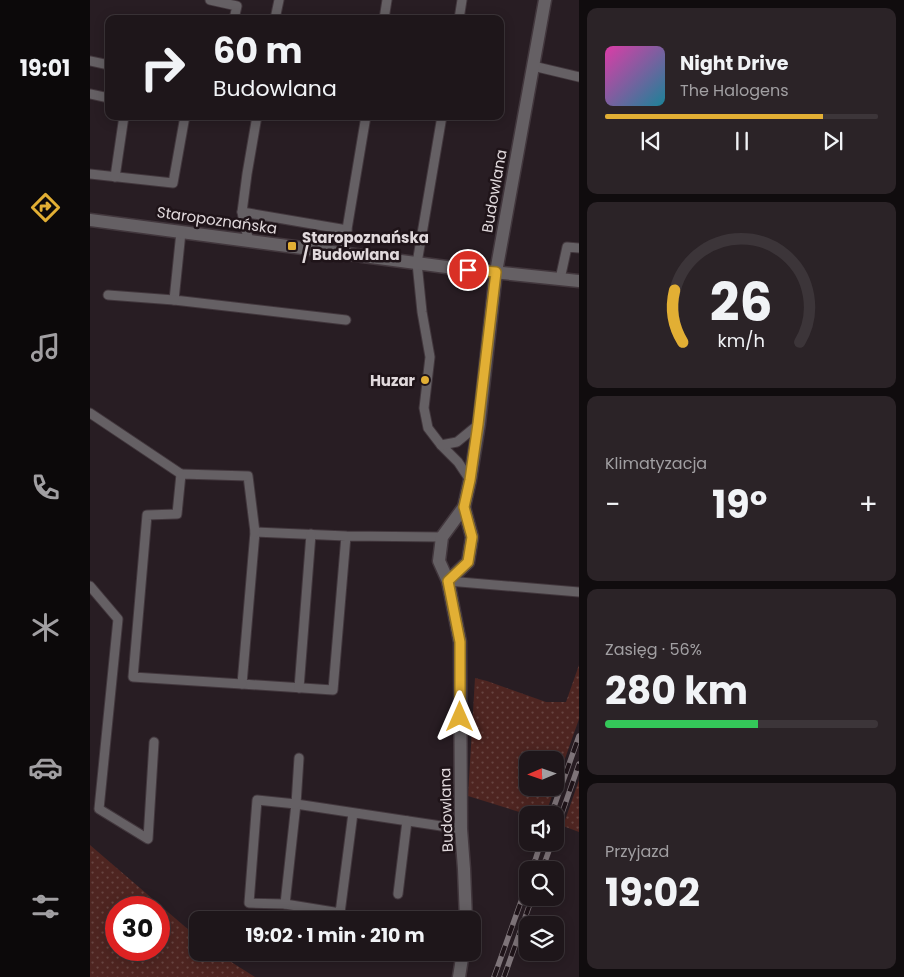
<!DOCTYPE html>
<html lang="pl">
<head>
<meta charset="utf-8">
<style>
	:root { --surface:#1e161a; --page:#2b2327; --text:#f1f3f6; --muted:#a19fa2; --line:#3c3539; --accent:#e2af34 }
	body { margin:0; font-family:Poppins,sans-serif; background:var(--page); color:var(--text); height:100vh; display:flex; flex-direction:column; font-size:19px; white-space:nowrap }
	* { box-sizing:border-box; margin:0 }
	p { font-size:16px; color:var(--muted) }
	.icon { flex:none; width:28px; height:28px; fill:none; stroke:currentColor; stroke-width:2; stroke-linecap:round; stroke-linejoin:round }
	.map { position:relative; flex:1; overflow:hidden }
	.panel { display:flex; flex-direction:column; gap:8px; padding:8px; background:#100c0e; width:325px }
	.panel>* { flex:none }
	.top-card { position:absolute; left:15px; top:15px; width:399px; height:105px; border-radius:10px; box-shadow:0 2px 12px #0003,0 0 0 1px var(--line); background:#1e161a; color:var(--text); overflow:hidden }
	.needle { width:32px; rotate:268deg }
	.fabs { position:absolute; left:429px; top:751px; display:grid; gap:10px }
	.fabs a { display:grid; place-items:center; width:45px; height:45px; border-radius:10px; background:var(--surface); box-shadow:0 2px 12px #0003,0 0 0 1px var(--line); font-size:25px }
	.speed { position:absolute; left:15px; top:896px; display:flex; gap:10px; font-size:25px; font-weight:700; text-align:center }
	.speed>* { display:grid; place-content:center; width:65px; height:65px; border-radius:50%; background:var(--surface); box-shadow:0 2px 12px #0003,0 0 0 1px var(--line); line-height:1 }
	.speed .limit { border:8px solid #d22; background:#fff; color:#111 }
	.pin { position:absolute; display:grid; place-items:center; width:42px; height:42px; color:#fff; margin:-21px; border:2px solid #fff; border-radius:50%; box-shadow:0 1px 5px #0007 }
	.me { position:absolute; width:55px; margin:-28px; rotate:0deg; stroke-linejoin:round; filter:drop-shadow(0 0 4px #0008) }
	.turn { display:flex; align-items:center; gap:18px; height:105px; padding:0 25px; font-size:22px }
	.turn .icon { width:65px; height:65px; stroke-width:2.5 }
	.turn b { display:block; font-size:35px; line-height:42px }
	.big { font-size:38px; font-weight:700; line-height:1.1 }
	.panel .tile { flex:1; display:flex; flex-direction:column; justify-content:center; gap:8px; min-width:0; padding:0 18px; border-radius:10px; background:var(--page) }
	.panel .dial { align-items:center; gap:0 }
	.dial svg { height:130px; overflow:visible; fill:none; stroke:var(--line); stroke-width:7; stroke-linecap:round; text-anchor:middle }
	.dial text { fill:var(--text); stroke:none }
	.song { display:flex; align-items:center; gap:15px }
	.cover { width:60px; height:60px; border-radius:8px; background:linear-gradient(135deg,hsl(320 70% 55%),hsl(190 70% 35%)) }
	.played { height:5px; border-radius:2px; background:linear-gradient(90deg,var(--accent) 80%,var(--line) 80%) }
	.keys { display:flex; justify-content:space-around; direction:ltr }
	.heat { display:flex; justify-content:space-between; align-items:center; font-size:28px; direction:ltr }
	.charge { height:8px; border-radius:4px; background:linear-gradient(90deg,#34c759 56%,var(--line) 0) }
	.trip { position:absolute; left:99px; top:911px; width:292px; height:50px; border-radius:10px; background:var(--surface); box-shadow:0 2px 12px #0003,0 0 0 1px var(--line); font-weight:700; line-height:50px; text-align:center }
	main { display:flex; flex:1; min-height:0 }
	.tab-bar { display:flex; flex-direction:column; width:90px; justify-content:space-around; align-items:center; background:#0c090a; color:var(--muted) }
	.tab-bar .icon { width:35px; height:35px }
	.tab-bar .selected { color:var(--accent) }
	.tab-bar b { font-size:22px; color:var(--text) }
	.map>svg:first-child { display:block }
	.grass { fill:url(#grass-dots); fill-rule:evenodd }
	.lines { fill:none; stroke-linecap:round; stroke-linejoin:round }
	.service-casing { stroke:#42373d; stroke-width:11 }
	.minor-casing { stroke:#42373d; stroke-width:15 }
	.tertiary-casing { stroke:#42373d; stroke-width:15 }
	.service { stroke:#656064; stroke-width:9 }
	.minor { stroke:#656064; stroke-width:12 }
	.tertiary { stroke:#656064; stroke-width:12 }
	.rail-casing { stroke:#7e7479; stroke-width:5.5 }
	.rail { stroke:#1f1419; stroke-width:4; stroke-dasharray:11; stroke-linecap:butt }
	.route-casing { stroke:#937222; stroke-width:12 }
	.route { stroke:#e2af34; stroke-width:9 }
	.poi-dot { fill:#e2af34; stroke:#1f1419; stroke-width:2 }
	.labels { text-anchor:middle; dominant-baseline:central; stroke-width:5; stroke-linejoin:round; paint-order:stroke }
	.street-label { font-size:15px; fill:#e1d9dc; stroke:#1f1419 }
	.poi-label { font-size:15px; font-weight:bold; fill:#e1d9dc; stroke:#1f1419; text-anchor:start }
</style>
</head>
<body>
<main>
<nav class="tab-bar">
<b>19:01</b>
<svg class="icon selected" aria-label="directions" viewBox="0 0 24 24"><path d="M12 3l9 9-9 9-9-9zM9 14v-3h6M13 9l2 2-2 2"/></svg>
<svg class="icon" aria-label="music" viewBox="0 0 24 24"><path d="M9 18V5l10-2v13"/><circle cx="6" cy="18" r="3"/><circle cx="16" cy="16" r="3"/></svg>
<svg class="icon" aria-label="phone" viewBox="0 0 24 24"><path d="M5 4h4l2 5-3 2q2 4 5 5l2-3 5 2v4C11 20 4 13 5 4z"/></svg>
<svg class="icon" aria-label="climate" viewBox="0 0 24 24"><path d="M12 3v18M4 7l16 10M4 17L20 7"/></svg>
<svg class="icon" aria-label="car" viewBox="0 0 24 24"><path d="M5 17H2v-5l4-1 3-4h7l3 4 3 1v5h-3M9 17h6M6 11h13"/><circle cx="7" cy="17" r="2"/><circle cx="17" cy="17" r="2"/></svg>
<svg class="icon" aria-label="filters" viewBox="0 0 24 24"><path d="M4 7h16M4 17h16"/><circle cx="9" cy="7" r="2"/><circle cx="15" cy="17" r="2"/></svg>
</nav>
<div class="map">
<svg width="489" height="977" viewBox="0 0 489 977">
	<defs>
		<pattern id="grass-dots" width="8" height="8" patternUnits="userSpaceOnUse" patternTransform="scale(1.25)"><rect width="8" height="8" fill="#4e2521"/><path d="M2 2h.1M6 6h.1" fill="none" stroke="#674441" stroke-width="1.8" stroke-linecap="round"/></pattern>
	</defs>
	<rect width="100%" height="100%" fill="#281d23"/>
	<g class="grass">
		<path d="M489,665V719L465,787V760H438V788H465L455,815H439L378,796L385,678L397,681L456,702H476Z"/>
		<path d="M489,780V832L473,826Z"/>
		<path d="M0,845L107,937L108,952L127,953L165,977H0ZM26,908H69V950H26Z"/>
	</g>
	<g class="lines">
		<defs>
			<g id="service">
				<path d="M120,0L147,6L144,19"/>
				<path d="M185,19L189,0"/>
				<path d="M294,19L297,0"/>
				<path d="M369,19L372,0"/>
				<path d="M0,61L19,65"/>
				<path d="M443,66L489,77"/>
				<path d="M0,94L19,98"/>
				<path d="M352,116L327,263L332,312L340,357L334,408L338,428L351,445L368,462L380,480"/>
				<path d="M0,174L83,183L95,116"/>
				<path d="M25,177L34,116"/>
				<path d="M152,212L257,230"/>
				<path d="M91,232L84,300L256,320"/>
				<path d="M159,241L154,223L152,212L157,174L167,116"/>
				<path d="M253,253L276,116"/>
				<path d="M470,279L477,247L489,248"/>
				<path d="M18,295L84,300"/>
				<path d="M0,413L91,474"/>
				<path d="M351,445L367,442L389,424"/>
				<path d="M256,536L165,532L152,684L243,690L256,536L352,537"/>
				<path d="M358,581L489,592"/>
				<path d="M0,586L28,619L9,809L58,839L64,742"/>
				<path d="M152,684L43,677L57,515L87,514L91,474L158,476L165,532"/>
				<path d="M209,688L221,534"/>
				<path d="M263,813L250,913L195,904L206,804L371,829"/>
				<path d="M308,894L317,821"/>
				<path d="M195,904L159,903L167,800L206,804L209,758"/>
			</g>
			<g id="minor">
				<path d="M358,581L378,562L382,537L374,507"/>
				<path d="M376,920L374,869L371,829L370,642L358,581L349,561L352,537L374,507L380,480L389,424L406,272"/>
				<path d="M369,977L373,952"/>
			</g>
			<g id="tertiary">
				<path d="M0,220L364,268L489,281"/>
				<path d="M406,272L455,0"/>
			</g>
		</defs>
		<use href="#service" class="service-casing"/>
		<use href="#minor" class="minor-casing"/>
		<use href="#tertiary" class="tertiary-casing"/>
		<use href="#service" class="service"/>
		<use href="#minor" class="minor"/>
		<use href="#tertiary" class="tertiary"/>
		<defs>
			<g id="rail">
				<path d="M461,815L489,736"/>
				<path d="M465,833L489,764"/>
				<path d="M442,870L451,842"/>
				<path d="M452,870L462,842"/>
				<path d="M404,977L438,882"/>
				<path d="M414,977L442,898"/>
			</g>
		</defs>
		<use href="#rail" class="rail-casing"/>
		<use href="#rail" class="rail"/>
	</g>
	<g class="lines">
		<defs>
			<path id="route" d="M370,717V642L358,581L378,562L382,537L374,507L380,480L388,424L406,272L378,270"/>
		</defs>
		<use href="#route" class="route-casing"/>
		<use href="#route" class="route"/>
	</g>
	<g class="poi-dot">
		<rect x="197" y="241" width="10" height="10" rx="2.5"/>
		<circle cx="335" cy="380" r="5"/>
	</g>
	<g class="labels">
		<g class="street-label">
			<text transform="translate(404 191) rotate(-80)">Budowlana</text>
			<text transform="translate(127 220) rotate(8)">Staropoznańska</text>
			<text transform="translate(356 810) rotate(-92)">Budowlana</text>
		</g>
		<g class="poi-label">
			<text x="212" y="237">Staropoznańska<tspan x="212" dy="17">/ Budowlana</tspan></text>
			<text x="325" y="380" text-anchor="end">Huzar</text>
		</g>
	</g>
</svg>
<div class="fabs">
<a><svg class="needle" viewBox="-14 -14 28 28"><path d="M0-13l5 13h-10z" fill="#e53935"/><path d="M0 13l5-13h-10z" fill="#a19fa2"/></svg></a>
<a><svg class="icon" aria-label="sound" viewBox="0 0 24 24"><path d="M4 9h4l5-4v14l-5-4H4zM17 9q2 3 0 6"/></svg></a>
<a><svg class="icon" aria-label="search" viewBox="0 0 24 24"><circle cx="10" cy="10" r="6"/><path d="M15 15l6 6"/></svg></a>
<a><svg class="icon" aria-label="layers" viewBox="0 0 24 24"><path d="M12 4l9 5-9 5-9-5zM3 14l9 5 9-5"/></svg></a>
</div>
<div class="speed"><div class="limit">30</div></div>
<div class="pin" style="left:378px;top:270px;background:#d93025"><svg class="icon" aria-label="arrive" viewBox="0 0 24 24"><path d="M6 21V4h12l-3 4 3 4H6"/></svg></div>
<svg class="me" style="left:370px;top:717px" viewBox="-20 -20 40 40"><path d="M0-17L14 15 0 8-14 15z" fill="#e2af34" stroke="#fff" stroke-width="4"/></svg>
<div class="trip">19:02 · 1 min · 210 m</div>
<div class="top-card">
<div class="turn"><svg class="icon" aria-label="right" viewBox="0 0 24 24"><path d="M7 20v-9h11M14 6l5 5-5 5"/></svg><div><b>60 m</b>Budowlana</div></div>
</div>
</div>
<section class="panel">
<div class="tile">
<div class="song"><i class="cover"></i><div><b>Night Drive</b><p>The Halogens</p></div></div>
<div class="played"></div>
<div class="keys"><svg class="icon" aria-label="previous" viewBox="0 0 24 24"><path d="M18 5L8 12l10 7zM5 5v14"/></svg><svg class="icon" aria-label="pause" viewBox="0 0 24 24"><path d="M8 5v14M16 5v14"/></svg><svg class="icon" aria-label="next" viewBox="0 0 24 24"><path d="M6 5l10 7-10 7zM19 5v14"/></svg></div>
</div>
<div class="tile dial"><svg viewBox="0 0 100 80">
<path d="M14 69A42 42 0 1 1 86 69"/>
<path d="M14 69A42 42 0 0 1 9 37" stroke="#e2af34"/>
<text x="50" y="56" font-size="32" font-weight="700">26</text>
<text x="50" y="72" font-size="11">km/h</text>
</svg></div>
<div class="tile"><p>Klimatyzacja</p>
<div class="heat"><a>−</a><b class="big">19°</b><a>+</a></div>
</div>
<div class="tile"><p>Zasięg · 56%</p><b class="big">280 km</b><div class="charge"></div></div>
<div class="tile"><p>Przyjazd</p><b class="big">19:02</b></div>
</section>
</main>
</body>
</html>
